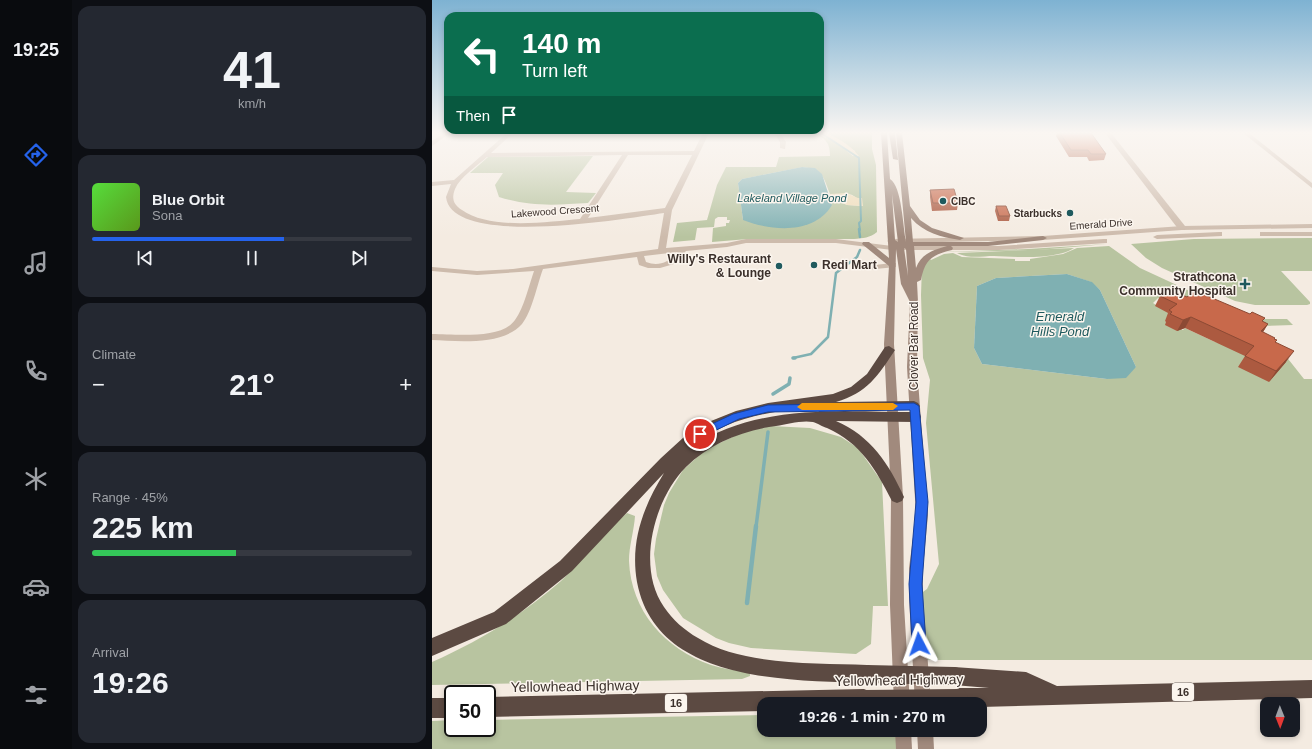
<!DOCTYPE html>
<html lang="en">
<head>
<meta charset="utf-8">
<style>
	:root { --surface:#171b24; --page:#242831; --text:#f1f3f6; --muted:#9ea1a6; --line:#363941; --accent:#2563eb }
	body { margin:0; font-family:Arial,sans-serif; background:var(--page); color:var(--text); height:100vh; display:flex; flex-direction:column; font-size:15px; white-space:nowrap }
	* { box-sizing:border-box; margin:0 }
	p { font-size:13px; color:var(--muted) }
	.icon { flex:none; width:22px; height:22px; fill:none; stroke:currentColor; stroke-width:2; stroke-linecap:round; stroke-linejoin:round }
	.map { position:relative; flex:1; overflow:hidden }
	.panel { display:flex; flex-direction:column; gap:6px; padding:6px; background:#0d0f14; width:360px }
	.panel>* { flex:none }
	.banner { position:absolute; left:12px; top:12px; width:380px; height:122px; border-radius:12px; box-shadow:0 2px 6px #0003; background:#0b6e4f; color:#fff; overflow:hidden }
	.needle { width:26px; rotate:179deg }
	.fabs { position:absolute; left:828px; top:697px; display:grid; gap:8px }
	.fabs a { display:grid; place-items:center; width:40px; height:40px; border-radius:8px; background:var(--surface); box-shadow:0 2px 6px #0003; font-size:20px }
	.speed { position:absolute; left:12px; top:685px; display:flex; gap:8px; font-size:20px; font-weight:700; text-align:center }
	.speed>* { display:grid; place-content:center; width:52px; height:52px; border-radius:50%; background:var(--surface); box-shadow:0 2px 6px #0003; line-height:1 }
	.speed .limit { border:2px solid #111; border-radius:6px; background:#fff; color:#111 }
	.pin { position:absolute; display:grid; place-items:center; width:34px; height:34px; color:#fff; margin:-17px; border:2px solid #fff; border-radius:50%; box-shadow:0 1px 4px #0007 }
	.me { position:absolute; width:44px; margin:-22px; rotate:356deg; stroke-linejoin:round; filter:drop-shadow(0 0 3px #0008) }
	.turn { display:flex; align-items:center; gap:14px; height:84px; padding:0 12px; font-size:18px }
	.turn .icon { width:52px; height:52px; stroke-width:2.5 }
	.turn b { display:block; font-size:28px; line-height:34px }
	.then { display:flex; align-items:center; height:38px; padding:0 12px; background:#0003; gap:8px; font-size:15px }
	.big { font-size:30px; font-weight:700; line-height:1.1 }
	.panel .tile { flex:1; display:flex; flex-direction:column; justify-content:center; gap:6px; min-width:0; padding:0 14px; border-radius:12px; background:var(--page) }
	.panel .dial { align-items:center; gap:0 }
	.dial b { font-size:52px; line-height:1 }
	.song { display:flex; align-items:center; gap:12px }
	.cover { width:48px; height:48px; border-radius:6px; background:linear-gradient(135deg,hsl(110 70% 55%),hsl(90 70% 35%)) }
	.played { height:4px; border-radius:2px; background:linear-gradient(90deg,var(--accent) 60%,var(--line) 60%) }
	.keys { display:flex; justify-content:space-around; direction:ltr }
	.heat { display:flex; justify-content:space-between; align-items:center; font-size:22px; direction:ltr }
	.charge { height:6px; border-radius:3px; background:linear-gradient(90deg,#34c759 45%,var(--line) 0) }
	.trip { position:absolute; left:325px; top:697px; width:230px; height:40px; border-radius:12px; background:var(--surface); box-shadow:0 2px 6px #0003; font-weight:700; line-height:40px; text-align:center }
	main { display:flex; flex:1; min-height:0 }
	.dock { display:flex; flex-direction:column; width:72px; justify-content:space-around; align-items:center; background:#090b0e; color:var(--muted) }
	.dock .icon { width:28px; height:28px }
	.dock .active { color:var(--accent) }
	.dock b { font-size:18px; color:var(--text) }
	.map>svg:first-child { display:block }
	.green { fill:#b8c4a0; fill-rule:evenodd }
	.sand { fill:#efdcb8 }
	.water { fill:#7fb0b2 }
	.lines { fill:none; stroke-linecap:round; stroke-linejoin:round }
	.stream-far3 { stroke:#7fb0b2; stroke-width:2 }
	.stream-far2 { stroke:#7fb0b2; stroke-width:2.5 }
	.stream-far1 { stroke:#7fb0b2; stroke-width:3.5 }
	.stream { stroke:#7fb0b2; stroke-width:4.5 }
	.minor { fill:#cdbbac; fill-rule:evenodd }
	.tertiary { fill:#cdbbac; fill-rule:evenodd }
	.secondary { fill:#a18a7d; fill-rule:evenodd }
	.motorway { fill:#5c4a42; fill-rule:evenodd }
	.motorway-bridge { stroke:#5c4a42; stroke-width:18 }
	.wall { fill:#ac5a40 }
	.shaded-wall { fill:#8c4a34 }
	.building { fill:#c8694b; stroke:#8c4a34 }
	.route { fill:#2563eb; stroke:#184099 }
	.slow { fill:#f59e0b }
	.poi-dot { fill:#1f5a5e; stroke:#fbf5ee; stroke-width:1.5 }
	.labels { text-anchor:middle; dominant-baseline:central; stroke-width:3; stroke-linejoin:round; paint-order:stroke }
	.far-poi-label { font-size:10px; font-weight:bold; fill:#3b302b; stroke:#fbf5ee; text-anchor:start }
	.far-street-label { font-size:10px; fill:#3b302b; stroke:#fbf5ee }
	.far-water-label { font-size:11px; font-style:italic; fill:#1f5a5e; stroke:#fbf5ee }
	.shield { fill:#fbf5ee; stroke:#756b66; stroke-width:1 }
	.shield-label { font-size:11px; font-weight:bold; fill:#3b302b }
	.poi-label { font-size:12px; font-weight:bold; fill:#3b302b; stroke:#fbf5ee; text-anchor:end }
	.street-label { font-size:12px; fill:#3b302b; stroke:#fbf5ee }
	.water-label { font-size:13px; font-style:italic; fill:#1f5a5e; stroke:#fbf5ee }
	.near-street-label { font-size:14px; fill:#3b302b; stroke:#fbf5ee }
</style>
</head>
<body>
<main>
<nav class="dock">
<b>19:25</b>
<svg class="icon active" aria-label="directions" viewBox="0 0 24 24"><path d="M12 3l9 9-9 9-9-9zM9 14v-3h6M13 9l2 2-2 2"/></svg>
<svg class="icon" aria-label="music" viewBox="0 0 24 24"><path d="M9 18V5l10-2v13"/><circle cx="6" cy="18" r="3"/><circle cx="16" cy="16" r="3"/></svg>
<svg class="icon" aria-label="phone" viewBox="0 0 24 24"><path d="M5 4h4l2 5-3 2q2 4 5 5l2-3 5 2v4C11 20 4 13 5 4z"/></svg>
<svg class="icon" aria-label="climate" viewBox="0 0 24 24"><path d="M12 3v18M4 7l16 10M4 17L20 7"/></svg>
<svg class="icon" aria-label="car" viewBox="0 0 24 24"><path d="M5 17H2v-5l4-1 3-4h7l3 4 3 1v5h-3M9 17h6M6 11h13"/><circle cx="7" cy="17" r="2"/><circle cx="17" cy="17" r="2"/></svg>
<svg class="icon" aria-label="filters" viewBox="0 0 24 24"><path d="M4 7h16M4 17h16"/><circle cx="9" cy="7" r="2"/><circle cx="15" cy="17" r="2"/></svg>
</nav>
<section class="panel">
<div class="tile dial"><b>41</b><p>km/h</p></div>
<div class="tile">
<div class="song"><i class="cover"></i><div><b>Blue Orbit</b><p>Sona</p></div></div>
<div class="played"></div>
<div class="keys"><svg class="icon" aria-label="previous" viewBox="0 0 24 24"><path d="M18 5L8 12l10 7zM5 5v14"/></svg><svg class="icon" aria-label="pause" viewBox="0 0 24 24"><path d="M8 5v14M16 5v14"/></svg><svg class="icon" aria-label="next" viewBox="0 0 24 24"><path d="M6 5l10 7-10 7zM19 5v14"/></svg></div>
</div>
<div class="tile"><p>Climate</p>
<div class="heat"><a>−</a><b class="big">21°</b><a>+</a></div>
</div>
<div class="tile"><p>Range · 45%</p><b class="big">225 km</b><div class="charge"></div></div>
<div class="tile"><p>Arrival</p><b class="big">19:26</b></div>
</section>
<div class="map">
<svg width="880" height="749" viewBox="0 0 880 749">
	<rect width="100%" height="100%" fill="#f4ebe1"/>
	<g class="green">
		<path d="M383,133L404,142L421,156L423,151L395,133H440V149L444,165L445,232C438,238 431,238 422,239H316L280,242L281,228L294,226V223H297L298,220H295V217H286L283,219L282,227L265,228L263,240L241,242L245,223L275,220L285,185L294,167H344L347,157L398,156C398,143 394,139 383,133ZM371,167C391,170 391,176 398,194C414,195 420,189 431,206L415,205L398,197L400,205L311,220L306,183L310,179Z"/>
		<path d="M161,156L134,192L164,193L156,203C123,205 99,207 67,197L63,185L71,173H38L56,157Z"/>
		<path d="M880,238V271H849L878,302V304L875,305H823L803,301L730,268L714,258L699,244L762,239Z"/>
		<path d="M675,244L606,250L510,252L596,249Z"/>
		<path d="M677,246L708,268L788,305L731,301L726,298L721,303L740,315L733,321L751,330L753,328L783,342L853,355L872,379H880V660H494L488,594L495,589L507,564L494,423L498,380L491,358L489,295L490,266L498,259L499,260L512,254L521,253L530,257L583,259V261H598V259L631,254L645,248ZM635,274L659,282L668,290L704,367L675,379L550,364L542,348L545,286L564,278Z"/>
		<path d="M642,248C624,260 583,257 562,256C550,256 536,259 525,253Z"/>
		<path d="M825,319H855L861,325L830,326Z"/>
		<path d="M339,426L378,428L409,437L426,448L450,482L456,606H441L439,644L424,654L319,648L297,643L284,638L251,618L231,590L225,576L222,554L224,539L232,505L237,493L251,470L273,450L311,432Z"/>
		<path d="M195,513L203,516C202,531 197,546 197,561C199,611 233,649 279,665C291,669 305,670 318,673V676L310,679L0,685V662C47,641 90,615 129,581C152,559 171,533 195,513Z"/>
		<path d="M332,715V730H464V749H0V721L21,720V728H55V720Z"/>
	</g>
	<g class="sand">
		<path d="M385,133C401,133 417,144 427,156H421L404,142Z"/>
		<path d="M414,193L426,198H430L431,206L415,205L398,197V194Z"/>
	</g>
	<g class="water">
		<path d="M370,167L383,168L390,174L400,205C382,235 339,231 311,220L306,183L310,179Z"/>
		<path d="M635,274L660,282L668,290L704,367L694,378L675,379L550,364L542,348L545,286L564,278Z"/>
	</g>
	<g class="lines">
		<path class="stream-far3" d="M389,133L427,158L429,221L427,223L428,230"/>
		<g class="stream-far2">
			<path d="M427,229L428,237"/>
			<path d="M361,358L379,354L396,337L404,273L425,257L428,250"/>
		</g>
		<g class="stream-far1">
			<path d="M361,358H363"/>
			<path d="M341,394L357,384L358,378"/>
			<path d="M324,527L336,432"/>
		</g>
		<path class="stream" d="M315,603L324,526"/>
		<g class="minor">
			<path d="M12,133H18L0,146V141Z"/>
			<path d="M75,133H81L59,153L262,151L271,133H277L240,210L234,248L295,243L314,239H404L460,246L464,248L460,250L404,243H314L295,247L254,251L242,264L228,268H216L207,265L205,257L111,269C105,285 100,312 90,324C71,346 25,341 0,340V334C22,334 69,340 83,320C92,308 97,285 102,271L45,275L0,271V267L45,271L81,269L226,249L232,213C197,218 20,249 14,197L19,184L0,186V182L22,180ZM190,155L148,219C115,222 58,230 30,210C22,205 19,199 23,189C28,177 45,166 55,157ZM196,155H260L233,208L156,218ZM246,252C237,262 227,267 214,262L212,256Z"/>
			<path d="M342,133H348L354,142L353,149L348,148V142Z"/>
			<path d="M673,133H679L753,226V230H747Z"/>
			<path d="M461,263H464V267L433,270L429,268L433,266Z"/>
		</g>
		<g class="tertiary">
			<path d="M811,133H817L880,183V188Z"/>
			<path d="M880,224V228L750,230L611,240L459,243L455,241L459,239L611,236L750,226Z"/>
			<path d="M787,232H790V236L725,239L721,237L725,235Z"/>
			<rect x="828" y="232" width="52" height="4"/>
			<path d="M672,239H675V243L567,250H470L466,248L470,246H567Z"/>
		</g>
		<g class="secondary">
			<path d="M449,133H455L458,179C470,186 471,228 474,242L464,133H470L478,206L488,220L500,228L532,238L528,240C509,237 492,233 479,218L481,242H556L611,236L615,238L611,240L556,246H519L521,248L520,250C500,255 493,259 489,280L485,282L486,302L485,367L496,515L491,568V598L499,704L483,703L477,598V568L484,515L475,367L478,302L469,284L464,249L462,344L471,497L472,605L478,704H462L458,605L459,497L452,344L457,266L430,244L431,242H437L457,258ZM460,194L466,242L463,240ZM482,246H515C501,250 489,254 484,268ZM472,248L474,249L476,276Z"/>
			<path d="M457,133H463L466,160L461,159Z"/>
			<path d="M463,730H479L480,749H464Z"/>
			<path d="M485,730H501L502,749H486Z"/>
		</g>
		<g class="motorway">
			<path d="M457,346L463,350C446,376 435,393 404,402L482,401L486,403L488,406L486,409L388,412L384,410L382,406C340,412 293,417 260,447C325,403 408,412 483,412L488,414L489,417L488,420L483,422L404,421C439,436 457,464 472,497L470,501L465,503L460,501C444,470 429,443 395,428C391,427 385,423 381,422C370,420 355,424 344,426C311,430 277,444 254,467C222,499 204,567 232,607C241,620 252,630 266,638C311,666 383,663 435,665L442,667L444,674L442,681L435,683C356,680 224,683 205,582C198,542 211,507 232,473L140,571L74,624L0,656V638L62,612L128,561L229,458L252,437L274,423L304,411L336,403L401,394L419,387L435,374L453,347Z"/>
			<path d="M522,667L594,672L625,686L880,680V698L548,707V704H520L517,698L520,691L527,688H557L522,685L515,683L513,676L515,669Z"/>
			<path d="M432,689L439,692L442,699L439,704H332V711L55,717V697Z"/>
			<rect x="0" y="698" width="21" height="20"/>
		</g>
		<g class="motorway-bridge">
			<path d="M435,674L522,676"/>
			<path d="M432,699L527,698"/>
		</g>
	</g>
	<g class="wall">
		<path d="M625,133H659L674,154L672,160L657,161L655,157H637L624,136Z"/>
		<path d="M498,190L526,203L525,210L500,211L498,197Z"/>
		<path d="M564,206L578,216L577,221H566L563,211Z"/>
		<path d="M728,296L755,297L831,322L836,324L831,332L842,339L854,362L837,382L806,367L813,356L753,328L745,331L733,325L734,322L733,321L736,313L723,306Z"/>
	</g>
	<g class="shaded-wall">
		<path d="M759,317L753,328L745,331L751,320Z"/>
		<path d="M836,324L829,335V331Z"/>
		<path d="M862,351L854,362L837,382L844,371Z"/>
	</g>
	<g class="building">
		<path d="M628,133H659L674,154H659L656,150H639Z"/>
		<path d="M522,189L526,203H501L498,190Z"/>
		<path d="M564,206H574L578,216H567Z"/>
		<path d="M737,289L755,297L761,292L764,293L766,292L818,314L820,312L833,318L830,321L836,324L829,331L843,338L842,339L845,340L843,342L862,351L844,371L813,356L822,346L759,317L751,320L738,314L740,312L737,310L745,304L728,296Z"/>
	</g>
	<linearGradient id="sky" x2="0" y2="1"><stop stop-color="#7eb2d2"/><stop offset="0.56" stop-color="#faf6f2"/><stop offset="1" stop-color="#faf6f2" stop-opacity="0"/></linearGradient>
	<rect width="880" height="237" fill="url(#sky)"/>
	<path class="route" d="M482,403L487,406L496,502L490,584L494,644L492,648L487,650L482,648L480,644L477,584L484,502L478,410L336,412L307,419L268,438L263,434L265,431L301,414L336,405Z"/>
	<path class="slow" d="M370,403H461L466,406L461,410H370L365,407Z"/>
	<g class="poi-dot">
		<circle cx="511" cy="201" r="4"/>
		<circle cx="638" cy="213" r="4"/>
		<circle cx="382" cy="265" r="4"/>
		<circle cx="347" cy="266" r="4"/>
		<path d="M811 278h4v4h4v4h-4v4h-4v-4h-4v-4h4z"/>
	</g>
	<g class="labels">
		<g class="far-poi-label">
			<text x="519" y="201">CIBC</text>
			<text x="630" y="213" text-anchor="end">Starbucks</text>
		</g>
		<g class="far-street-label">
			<text transform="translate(123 211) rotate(-4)">Lakewood Crescent</text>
			<text transform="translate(669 224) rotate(-4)">Emerald Drive</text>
		</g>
		<g class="far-water-label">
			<text x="360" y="198">Lakeland Village Pond</text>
		</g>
		<g class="shield">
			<rect x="740" y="683" width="22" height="18" rx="3"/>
			<rect x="233" y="694" width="22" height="18" rx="3"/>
		</g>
		<g class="shield-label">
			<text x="751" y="692">16</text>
			<text x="244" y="703">16</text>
		</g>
		<g class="poi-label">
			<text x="339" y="259">Willy's Restaurant<tspan x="339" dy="14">&amp; Lounge</tspan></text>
			<text x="390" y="265" text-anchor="start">Redi Mart</text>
			<text x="804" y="277">Strathcona<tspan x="804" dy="14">Community Hospital</tspan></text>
		</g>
		<g class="street-label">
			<text transform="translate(482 346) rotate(-90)">Clover Bar Road</text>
		</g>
		<g class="water-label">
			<text x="628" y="316">Emerald<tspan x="628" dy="15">Hills Pond</tspan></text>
		</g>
		<g class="near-street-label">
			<text transform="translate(467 680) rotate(-1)">Yellowhead Highway</text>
			<text transform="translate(143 686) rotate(-1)">Yellowhead Highway</text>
		</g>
	</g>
</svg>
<div class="fabs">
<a><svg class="needle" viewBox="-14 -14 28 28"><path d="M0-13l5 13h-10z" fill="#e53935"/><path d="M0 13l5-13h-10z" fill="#9ea1a6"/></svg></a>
</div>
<div class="speed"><div class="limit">50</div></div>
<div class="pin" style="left:268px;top:434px;background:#d93025"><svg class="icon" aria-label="arrive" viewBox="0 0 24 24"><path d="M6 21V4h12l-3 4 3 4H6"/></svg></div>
<svg class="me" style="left:487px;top:644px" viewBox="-20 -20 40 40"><path d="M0-17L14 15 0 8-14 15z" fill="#2563eb" stroke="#fff" stroke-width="4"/></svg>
<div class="trip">19:26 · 1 min · 270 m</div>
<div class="banner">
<div class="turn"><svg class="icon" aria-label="left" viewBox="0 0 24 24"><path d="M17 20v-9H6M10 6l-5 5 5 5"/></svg><div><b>140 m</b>Turn left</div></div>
<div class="then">Then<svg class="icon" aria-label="arrive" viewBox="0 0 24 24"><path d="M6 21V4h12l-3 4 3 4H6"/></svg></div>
</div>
</div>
</main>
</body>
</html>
